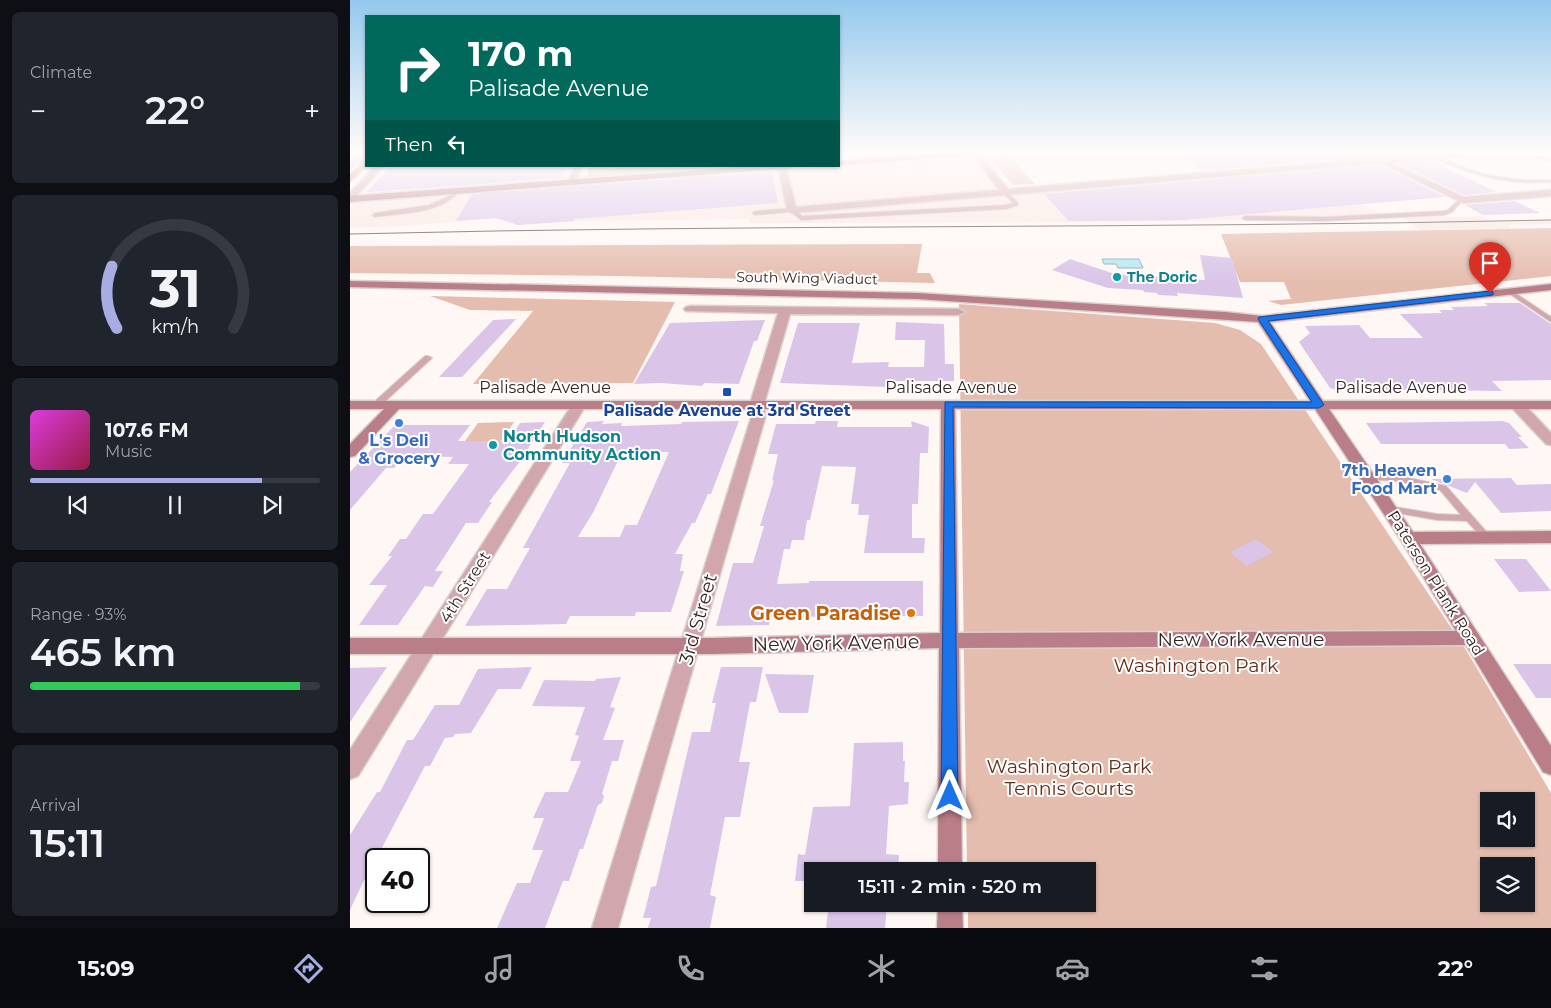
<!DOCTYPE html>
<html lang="en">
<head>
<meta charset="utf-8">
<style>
	:root { --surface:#171b24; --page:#20242c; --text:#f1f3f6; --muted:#9ea1a6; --line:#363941; --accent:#a9abe3 }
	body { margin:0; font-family:Montserrat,sans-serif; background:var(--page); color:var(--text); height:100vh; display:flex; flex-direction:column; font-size:19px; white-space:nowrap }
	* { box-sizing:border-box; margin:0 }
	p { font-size:16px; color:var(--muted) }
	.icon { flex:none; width:28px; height:28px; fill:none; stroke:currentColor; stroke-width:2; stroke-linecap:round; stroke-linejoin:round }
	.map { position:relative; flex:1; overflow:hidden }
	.sheet { display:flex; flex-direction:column; gap:12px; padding:12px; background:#0d0f14; width:350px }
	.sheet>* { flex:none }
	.hud { position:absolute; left:15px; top:15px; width:475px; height:152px; border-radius:0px; box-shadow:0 1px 4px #0004; background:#00695c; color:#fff; overflow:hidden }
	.controls { position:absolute; left:1130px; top:792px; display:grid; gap:10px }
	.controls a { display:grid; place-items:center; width:55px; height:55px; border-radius:0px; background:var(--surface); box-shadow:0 1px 4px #0004; font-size:25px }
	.speed { position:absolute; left:15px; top:848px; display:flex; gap:10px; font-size:25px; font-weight:700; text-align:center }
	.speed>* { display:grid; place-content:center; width:65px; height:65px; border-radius:50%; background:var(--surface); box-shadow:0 1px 4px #0004; line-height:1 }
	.speed .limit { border:2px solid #111; border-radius:8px; background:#fff; color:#111 }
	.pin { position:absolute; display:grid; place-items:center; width:42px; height:42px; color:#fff; margin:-51px -21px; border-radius:50% 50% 50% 0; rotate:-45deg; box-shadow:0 0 5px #0007 }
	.pin .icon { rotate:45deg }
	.me { position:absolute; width:55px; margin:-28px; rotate:0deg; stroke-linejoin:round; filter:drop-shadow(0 0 4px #0008) }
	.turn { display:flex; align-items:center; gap:18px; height:105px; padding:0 20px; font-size:22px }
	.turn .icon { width:65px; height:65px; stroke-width:2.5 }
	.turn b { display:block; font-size:35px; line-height:42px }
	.then { display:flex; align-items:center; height:48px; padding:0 20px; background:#0003; gap:10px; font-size:19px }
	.big { font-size:38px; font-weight:600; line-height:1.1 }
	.sheet .tile { flex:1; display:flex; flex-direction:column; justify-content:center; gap:8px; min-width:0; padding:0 18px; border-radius:8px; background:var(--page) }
	.sheet .dial { align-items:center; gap:0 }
	.dial svg { height:130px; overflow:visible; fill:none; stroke:var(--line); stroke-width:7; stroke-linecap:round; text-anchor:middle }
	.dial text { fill:var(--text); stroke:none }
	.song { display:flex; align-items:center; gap:15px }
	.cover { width:60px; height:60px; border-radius:8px; background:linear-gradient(135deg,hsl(300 70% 55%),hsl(340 70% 35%)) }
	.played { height:5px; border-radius:2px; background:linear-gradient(90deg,var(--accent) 80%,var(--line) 80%) }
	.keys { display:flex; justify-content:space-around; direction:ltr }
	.heat { display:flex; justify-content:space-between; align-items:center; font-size:28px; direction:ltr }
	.charge { height:8px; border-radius:4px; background:linear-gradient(90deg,#34c759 93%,var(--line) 0) }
	.trip { position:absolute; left:454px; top:862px; width:292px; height:50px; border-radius:0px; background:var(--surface); box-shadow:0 1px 4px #0004; font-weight:600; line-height:50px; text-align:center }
	.tabs { display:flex; height:80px; justify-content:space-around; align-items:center; background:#090b0e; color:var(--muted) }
	.tabs .icon { width:35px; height:35px }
	.tabs .on { color:var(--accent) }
	.tabs b { font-size:22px; color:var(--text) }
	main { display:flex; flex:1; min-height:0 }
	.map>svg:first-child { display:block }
	.built { fill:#f9e7e1 }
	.green { fill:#e5bdae; fill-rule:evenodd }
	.water { fill:#b7e8f5; stroke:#8faeb5 }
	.building { fill:#dac5e9; fill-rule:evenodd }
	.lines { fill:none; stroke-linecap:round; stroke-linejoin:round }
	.lane-casing { stroke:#d9d1ce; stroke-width:2 }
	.street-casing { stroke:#d9d1ce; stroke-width:3 }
	.secondary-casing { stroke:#d9d1ce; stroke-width:3 }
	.lane { fill:#d1a6ad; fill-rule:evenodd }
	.street { fill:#d1a6ad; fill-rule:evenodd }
	.secondary { fill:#ba7e89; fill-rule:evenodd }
	.tram { stroke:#524641; stroke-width:1 }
	.route { fill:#1a73e8; stroke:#114b97 }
	.culture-dot { fill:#0f9aa8; stroke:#fff; stroke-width:2 }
	.transit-dot { fill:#1a4fb4; stroke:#fff; stroke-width:2 }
	.shop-dot { fill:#3f7fe0; stroke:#fff; stroke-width:2 }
	.food-dot { fill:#e8710a; stroke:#fff; stroke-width:2 }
	.labels { text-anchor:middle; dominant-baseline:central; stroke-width:4; stroke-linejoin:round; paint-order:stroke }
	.far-culture-label { font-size:14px; font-weight:bold; fill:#0d838f; stroke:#fff; text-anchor:start }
	.far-street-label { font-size:14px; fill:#322520; stroke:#fff }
	.street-label { font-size:16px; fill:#322520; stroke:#fff }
	.transit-label { font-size:16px; font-weight:bold; fill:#164399; stroke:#fff }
	.culture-label { font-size:16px; font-weight:bold; fill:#0d838f; stroke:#fff; text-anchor:start }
	.shop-label { font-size:16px; font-weight:bold; fill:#366cbe; stroke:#fff }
	.near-food-label { font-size:19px; font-weight:bold; fill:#c56008; stroke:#fff; text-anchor:end }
	.near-street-label { font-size:19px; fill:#322520; stroke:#fff }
	.near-park-label { font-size:19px; fill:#622e1a; stroke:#fff }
</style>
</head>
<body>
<main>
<section class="sheet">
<div class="tile"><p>Climate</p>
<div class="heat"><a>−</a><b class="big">22°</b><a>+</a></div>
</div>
<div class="tile dial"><svg viewBox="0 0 100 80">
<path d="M14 69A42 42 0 1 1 86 69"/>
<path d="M14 69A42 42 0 0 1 11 31" stroke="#a9abe3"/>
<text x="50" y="56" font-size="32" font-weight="700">31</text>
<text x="50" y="72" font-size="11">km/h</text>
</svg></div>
<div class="tile">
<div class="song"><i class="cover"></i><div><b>107.6 FM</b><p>Music</p></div></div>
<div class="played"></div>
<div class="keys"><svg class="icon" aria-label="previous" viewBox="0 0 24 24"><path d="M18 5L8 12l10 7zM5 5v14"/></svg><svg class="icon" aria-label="pause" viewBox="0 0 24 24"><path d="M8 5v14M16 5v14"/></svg><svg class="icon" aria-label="next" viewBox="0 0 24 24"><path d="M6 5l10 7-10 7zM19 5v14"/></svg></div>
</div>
<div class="tile"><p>Range · 93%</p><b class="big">465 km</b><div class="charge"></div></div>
<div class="tile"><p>Arrival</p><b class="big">15:11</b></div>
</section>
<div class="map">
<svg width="1201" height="928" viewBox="0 0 1201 928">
	<rect width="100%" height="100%" fill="#fef7f4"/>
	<g class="built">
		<path d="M616,156L623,157L649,191L952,168L1015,206L1040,218L783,222L399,223L400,219L228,221L168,225L146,218L54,226L0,228V208L38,166H230L225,185Z"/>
		<path d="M1132,216L1140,221L1201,219V224L1158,225L1162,228L1069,230L1054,218Z"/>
	</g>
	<g class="green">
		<path d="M659,155L685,184L663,185L640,157Z"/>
		<path d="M239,166H385L237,177Z"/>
		<path d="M1201,228V276L931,305L918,301L941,299L934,282H890L871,234Z"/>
		<path d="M572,244L567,273H580L585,283L266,276L0,273V246Z"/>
		<path d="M80,296L325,302L283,383L123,384L183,311L120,310Z"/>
		<path d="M609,304L865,323L890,330L911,344L1116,650L1201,793V928H618V904H738V871H617ZM1139,801H1176V839H1139ZM1139,866H1176V904H1139Z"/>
		<path d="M164,422L151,441H115L128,423Z"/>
	</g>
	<path class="water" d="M752,259H789L793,268H768L766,264H754Z"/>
	<g class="building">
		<path d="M827,153H1072L852,171Z"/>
		<path d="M1086,161L1094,165V167L1147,192L1114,195L1048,164Z"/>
		<path d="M1030,165L1095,197L832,220L719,221L694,194Z"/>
		<path d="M41,166H216L211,178L17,192Z"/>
		<path d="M422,172L428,203L224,219V221L168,225L146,218L106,221L122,194Z"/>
		<path d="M1165,201L1190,213L1133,215L1115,205Z"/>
		<path d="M850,255L882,258L893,298L827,293L828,296L808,295L807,293L794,292L793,290L758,288L702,270L720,259L765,274L855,280Z"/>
		<path d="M1134,303H1170L1201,324V380L1142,381L1152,391L983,389L980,388L949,342L960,333L955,326L1009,325L1020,338H1073L1050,314L1092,313L1089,310H1104L1101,307L1138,306Z"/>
		<path d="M166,319L112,377H89L143,320Z"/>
		<path d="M415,320L407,341H404L389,384L354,383L352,386L311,383L284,384L320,323Z"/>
		<path d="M546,322L594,324L595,364H604V381H537L536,387L430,383L448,323H510L502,363L539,362L538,367H574L575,340H545Z"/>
		<path d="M254,421L252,424L272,423L271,426L331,424L332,422L389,421L361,494H358L345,523H342L325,554H333L330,571H334L321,612H286L285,616H220L216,624L115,626L137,589H157L180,548H173L220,463H212L237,422ZM272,452H319L287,525H275L270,537H228L244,511Z"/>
		<path d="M466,421H488L487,427H562L561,421L579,427L578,453H570L568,504H562V538H575L574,553H514L519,515H508L509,504H501L506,467L472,466L460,520H457L454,540H442L440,549H434L427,584L459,583V581H573V616L421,617L419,625L366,626L383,563H403L414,526H410L424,480L422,481L428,454H418L426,424H465Z"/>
		<path d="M1152,421L1159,423L1172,437H1168L1179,448L1159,449L1155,444H1031L1016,423Z"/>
		<path d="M195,422L168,464L139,502H142L128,523H116L85,571H93L83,587L75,586L48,625H9L37,585H19L42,556H38L50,539H56L73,514H83L119,464H98L103,457L54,456L44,468H36L0,510V472L45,425H120L108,441H158L170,423Z"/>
		<path d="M1161,478L1167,485L1201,484V511L1151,513L1125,482L1117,493L1081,479Z"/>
		<path d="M906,539L923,552L897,566L880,552Z"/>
		<path d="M1144,559H1176L1201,591L1169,592Z"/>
		<path d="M1163,664H1201V698H1186Z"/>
		<path d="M37,667L0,722V668Z"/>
		<path d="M182,667L171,689H148L121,733L105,734L103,737L95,738L80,766H75L26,859V880H14L0,910V835L27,792H30L57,740H63L85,705H109L128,669Z"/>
		<path d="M371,667H413L406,702H400L389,762H400L390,817H375L360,895L366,897L360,928H298L301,918H293L301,887L306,886L342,732H360L366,703H362Z"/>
		<path d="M415,674L464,675L458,713H429Z"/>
		<path d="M271,677L260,707L265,708L253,740H274L268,761H262L252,794L254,796L252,803L248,805L233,849H230L219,881H213L195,928H147L167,883H180L193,850H182L194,818H183L195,792H218L231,761H220L229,736L225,735L235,707L182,706L194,680L245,681L246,679Z"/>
		<path d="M553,742V761H555L554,782H559L558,804L539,806L536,854L549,855L548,871H462V881H445L448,854L455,855L463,807L500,806L504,743Z"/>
		<path d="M479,904H537L535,928H476Z"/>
	</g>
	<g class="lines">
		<defs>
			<g id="lane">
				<path d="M1084,155C1095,159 1105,164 1116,168C1144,179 1172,181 1201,180V182C1156,185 1123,176 1082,157V156Z"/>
				<path d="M1186,155L1201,159V161L1184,157V156Z"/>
				<path d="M107,189L110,191C90,214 53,213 25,217L22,215L25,213L79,205L99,196Z"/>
				<path d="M655,190L668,203V205L656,209L451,220L441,212L405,215L402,213L405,211L442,208L452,216L656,205L663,203L652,192Z"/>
				<path d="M1110,198L1113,200L1102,212L1094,215L975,221L895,220L892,218L895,216L975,217L1093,211L1098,210Z"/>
				<path d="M1159,289L1201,317V322L1157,292V290Z"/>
				<path d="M75,356H78L82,358L29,407H23L22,405L23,403Z"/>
				<path d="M1018,474L1046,475L1096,486L1141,537L1139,539H1133L1117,521L1087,520L1036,511L1034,509L1036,507L1039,506L1087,514L1111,515L1090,490L1046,481L1015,479L1014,477Z"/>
			</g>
			<g id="street">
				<path d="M9,153H16V155L0,169V162Z"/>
				<path d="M621,153H629L658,189L1096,153H1130L1126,155L1041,163L1114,197L1201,190V196L1113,203L1030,163L442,213L437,210L428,167H436L446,207L649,190Z"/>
				<path d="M25,166H34L3,200L0,201V193Z"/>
				<path d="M224,166H232L226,183L222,186L218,183Z"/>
				<path d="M340,306L609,309L615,312L609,315L440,314L414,404L415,418L268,928H242L401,418L400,404L428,313L336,311L334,309L336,307Z"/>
				<path d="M229,401L236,405L8,776L0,779V750L222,405Z"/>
				<path d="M1167,401L1172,402L1201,433V445L1196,444L1162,408L1160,405L1162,402Z"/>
			</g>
			<g id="secondary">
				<path d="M588,153H625L621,155L489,165V161Z"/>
				<path d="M13,161H16L17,166L0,182V174Z"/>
				<path d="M405,166H445L441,168L0,202V196Z"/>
				<path d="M0,281L567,293L875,312L912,316L1201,284V290L920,322L973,401H1201V409H979L1063,532L1201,531V543L1070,544L1201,746V775L1193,772L1116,645L609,648L612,871H588L589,648L362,654H0V638H362L590,633L591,409H49L5,456L0,457V444L34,409H0V401H960L908,322L567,299L0,287ZM605,409H965L1052,542L1106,631L608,633Z"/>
				<path d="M588,904H612L613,928H587Z"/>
			</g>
		</defs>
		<use href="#lane" class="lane-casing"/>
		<use href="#street" class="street-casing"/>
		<use href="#secondary" class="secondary-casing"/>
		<use href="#lane" class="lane"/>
		<use href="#street" class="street"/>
		<use href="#secondary" class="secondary"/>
		<path class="tram" d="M0,234C400,224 801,229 1201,220"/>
	</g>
	<linearGradient id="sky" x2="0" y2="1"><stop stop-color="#94c9ed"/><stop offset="0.54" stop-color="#fffbfa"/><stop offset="1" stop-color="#fffbfa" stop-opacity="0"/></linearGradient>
	<rect width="1201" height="283" fill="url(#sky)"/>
	<path class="route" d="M1140,291L1143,292V295L918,321L974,405L969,408L603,407L608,796L606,801L600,803L594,801L591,796L595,402H962L908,319L909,317Z"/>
	<g class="culture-dot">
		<circle cx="767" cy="277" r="5"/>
		<circle cx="143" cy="445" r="5"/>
	</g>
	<rect class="transit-dot" x="372" y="387" width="10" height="10" rx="2.5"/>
	<g class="shop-dot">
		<circle cx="49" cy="423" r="5"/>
		<circle cx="1097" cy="479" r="5"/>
	</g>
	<circle class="food-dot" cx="561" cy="613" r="5"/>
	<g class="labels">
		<g class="far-culture-label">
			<text x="777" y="277">The Doric</text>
		</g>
		<g class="far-street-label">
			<text transform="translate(457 278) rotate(1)">South Wing Viaduct</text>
		</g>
		<g class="street-label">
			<text x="195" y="387">Palisade Avenue</text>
			<text x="601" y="387">Palisade Avenue</text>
			<text x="1051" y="387">Palisade Avenue</text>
			<text transform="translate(1086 583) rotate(58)">Paterson Plank Road</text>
			<text transform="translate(115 587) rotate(-58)">4th Street</text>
		</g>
		<g class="transit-label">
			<text x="377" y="410">Palisade Avenue at 3rd Street</text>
		</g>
		<g class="culture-label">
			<text x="153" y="436">North Hudson<tspan x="153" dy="18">Community Action</tspan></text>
		</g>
		<g class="shop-label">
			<text x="49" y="440">L's Deli<tspan x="49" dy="18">&amp; Grocery</tspan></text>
			<text x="1087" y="470" text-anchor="end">7th Heaven<tspan x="1087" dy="18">Food Mart</tspan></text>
		</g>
		<g class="near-food-label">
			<text x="551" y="613">Green Paradise</text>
		</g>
		<g class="near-street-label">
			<text transform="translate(348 619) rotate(-74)">3rd Street</text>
			<text x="891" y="639">New York Avenue</text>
			<text transform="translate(486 643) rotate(-1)">New York Avenue</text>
		</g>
		<g class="near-park-label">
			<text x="846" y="665">Washington Park</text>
			<text x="719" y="766">Washington Park<tspan x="719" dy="22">Tennis Courts</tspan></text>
		</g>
	</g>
</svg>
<div class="controls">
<a><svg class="icon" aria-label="sound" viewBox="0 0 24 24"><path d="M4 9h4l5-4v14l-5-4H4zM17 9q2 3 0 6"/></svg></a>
<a><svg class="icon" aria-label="layers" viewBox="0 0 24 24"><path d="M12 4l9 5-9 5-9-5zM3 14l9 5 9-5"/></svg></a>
</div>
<div class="speed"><div class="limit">40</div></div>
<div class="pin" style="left:1140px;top:293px;background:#d93025"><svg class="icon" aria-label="arrive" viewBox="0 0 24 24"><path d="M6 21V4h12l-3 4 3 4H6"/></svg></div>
<svg class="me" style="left:600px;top:796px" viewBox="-20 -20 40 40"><path d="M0-17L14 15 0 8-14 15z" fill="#1a73e8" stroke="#fff" stroke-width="4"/></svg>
<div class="trip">15:11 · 2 min · 520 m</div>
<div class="hud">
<div class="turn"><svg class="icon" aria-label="right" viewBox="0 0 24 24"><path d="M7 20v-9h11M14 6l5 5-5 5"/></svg><div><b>170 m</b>Palisade Avenue</div></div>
<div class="then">Then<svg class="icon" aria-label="left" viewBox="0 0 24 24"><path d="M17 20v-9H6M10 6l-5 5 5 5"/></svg></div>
</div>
</div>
</main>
<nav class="tabs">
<b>15:09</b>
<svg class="icon on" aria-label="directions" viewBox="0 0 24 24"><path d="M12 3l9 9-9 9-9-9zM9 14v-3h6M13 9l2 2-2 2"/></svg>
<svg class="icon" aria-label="music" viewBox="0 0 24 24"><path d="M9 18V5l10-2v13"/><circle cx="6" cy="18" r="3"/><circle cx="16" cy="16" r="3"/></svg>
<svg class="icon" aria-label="phone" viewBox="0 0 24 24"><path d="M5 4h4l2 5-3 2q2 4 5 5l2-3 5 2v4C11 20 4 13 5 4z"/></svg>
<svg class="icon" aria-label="climate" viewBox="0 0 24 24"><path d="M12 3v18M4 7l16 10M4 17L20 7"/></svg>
<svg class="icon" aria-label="car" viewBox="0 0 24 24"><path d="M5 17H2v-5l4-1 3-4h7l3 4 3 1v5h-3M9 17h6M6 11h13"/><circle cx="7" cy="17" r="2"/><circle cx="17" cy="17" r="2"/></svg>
<svg class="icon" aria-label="filters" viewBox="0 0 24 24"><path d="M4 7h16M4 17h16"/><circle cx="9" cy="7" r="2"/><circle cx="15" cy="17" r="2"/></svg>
<b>22°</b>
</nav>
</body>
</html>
